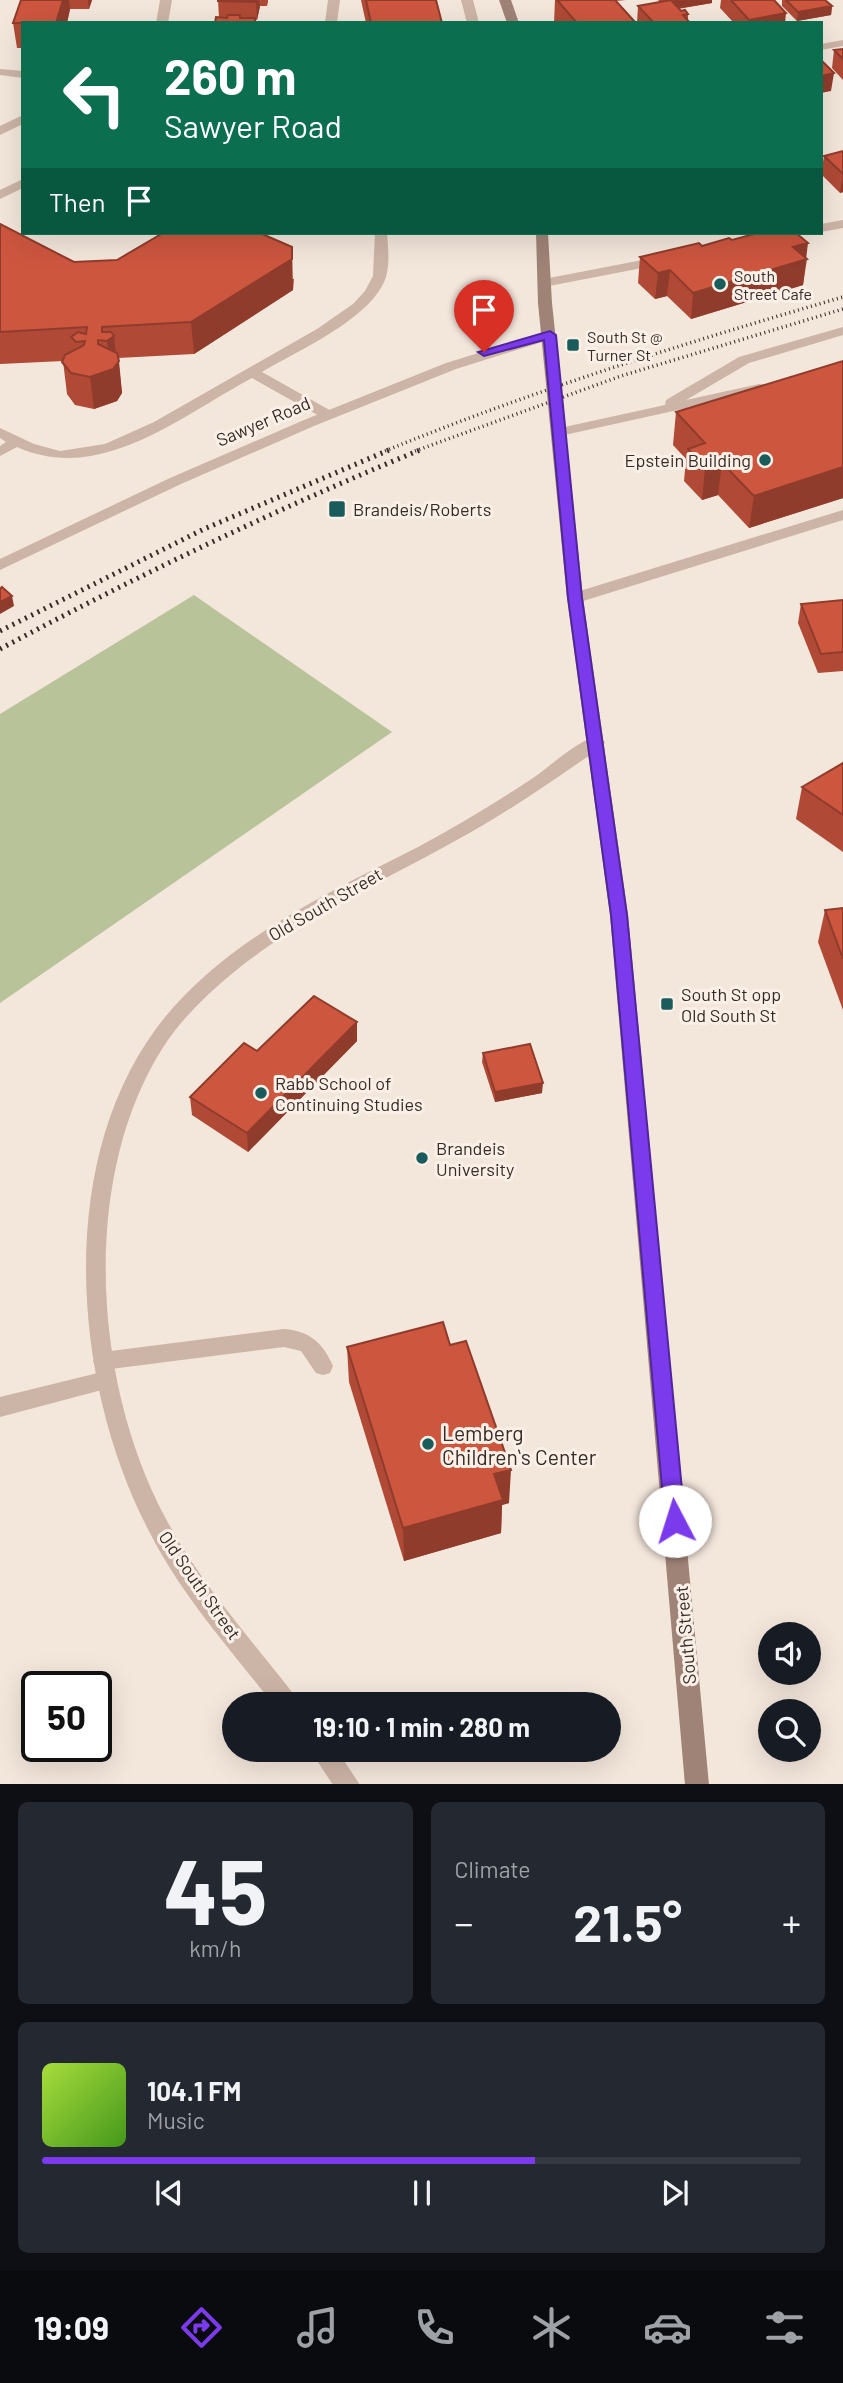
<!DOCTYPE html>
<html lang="en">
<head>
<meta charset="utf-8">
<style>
	:root { --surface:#171b24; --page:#242831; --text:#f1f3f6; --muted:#9ea1a6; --line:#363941; --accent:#7c3aed }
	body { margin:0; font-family:Barlow,sans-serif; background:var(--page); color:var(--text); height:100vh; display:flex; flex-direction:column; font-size:26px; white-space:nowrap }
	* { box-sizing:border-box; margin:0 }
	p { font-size:23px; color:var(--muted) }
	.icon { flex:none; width:38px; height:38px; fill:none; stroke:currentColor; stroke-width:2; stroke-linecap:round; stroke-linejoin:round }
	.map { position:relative; height:1784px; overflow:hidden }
	.drawer { display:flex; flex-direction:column; gap:18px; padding:18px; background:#0d0f14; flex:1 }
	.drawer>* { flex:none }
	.top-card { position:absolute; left:21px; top:21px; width:802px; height:214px; border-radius:0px; box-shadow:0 7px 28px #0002; background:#0b6e4f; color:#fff; overflow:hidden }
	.tools { position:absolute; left:758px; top:1622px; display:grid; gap:14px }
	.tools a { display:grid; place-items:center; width:63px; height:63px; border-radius:50%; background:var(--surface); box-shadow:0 7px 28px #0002; font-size:35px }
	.speed { position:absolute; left:21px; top:1671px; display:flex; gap:14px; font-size:35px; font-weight:700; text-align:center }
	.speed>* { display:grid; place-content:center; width:91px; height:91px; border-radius:50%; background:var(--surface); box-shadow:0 7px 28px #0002; line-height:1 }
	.speed .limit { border:4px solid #111; border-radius:10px; background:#fff; color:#111 }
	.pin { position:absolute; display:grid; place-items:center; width:60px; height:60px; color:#fff; margin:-72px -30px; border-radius:50% 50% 50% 0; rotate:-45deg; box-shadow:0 0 7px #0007 }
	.pin .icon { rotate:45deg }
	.me { position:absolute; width:77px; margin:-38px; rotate:355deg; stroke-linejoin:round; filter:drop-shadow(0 0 5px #0008) }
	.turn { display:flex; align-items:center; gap:24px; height:147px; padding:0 28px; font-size:32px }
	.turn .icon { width:91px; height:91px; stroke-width:2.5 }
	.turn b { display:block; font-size:49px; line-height:60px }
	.then { display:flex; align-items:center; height:66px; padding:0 28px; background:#0003; gap:14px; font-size:26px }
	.big { font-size:52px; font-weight:700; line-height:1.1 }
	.drawer .card { flex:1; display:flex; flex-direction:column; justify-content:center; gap:10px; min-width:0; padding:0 24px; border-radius:10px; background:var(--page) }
	.drawer .dial { align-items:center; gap:0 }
	.dial b { font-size:91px; line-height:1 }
	.song { display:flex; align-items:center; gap:21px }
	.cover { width:84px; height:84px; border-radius:10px; background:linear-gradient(135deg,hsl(80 70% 55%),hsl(100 70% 35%)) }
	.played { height:7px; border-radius:4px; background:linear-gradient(90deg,var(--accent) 65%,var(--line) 65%) }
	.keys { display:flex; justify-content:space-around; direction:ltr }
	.heat { display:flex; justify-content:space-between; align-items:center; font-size:38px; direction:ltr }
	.drawer .tiles { flex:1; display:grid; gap:18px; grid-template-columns:1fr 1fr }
	.card:last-child { grid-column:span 2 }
	.trip { position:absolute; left:222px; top:1692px; width:399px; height:70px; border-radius:35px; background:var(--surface); box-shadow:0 7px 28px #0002; font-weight:700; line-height:70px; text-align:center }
	.dock { display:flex; height:112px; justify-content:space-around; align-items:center; background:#090b0e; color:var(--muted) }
	.dock .icon { width:49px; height:49px }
	.dock .active { color:var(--accent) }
	.dock b { font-size:32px; color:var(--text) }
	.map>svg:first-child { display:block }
	.green { fill:#b9c39a }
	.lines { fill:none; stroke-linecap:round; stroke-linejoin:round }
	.lane { fill:#ccb4a6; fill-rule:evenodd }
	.street { fill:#ccb4a6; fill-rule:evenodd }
	.secondary { fill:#a08377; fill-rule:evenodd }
	.rail-far1 { stroke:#382b27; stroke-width:3.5; stroke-dasharray:1 3.5; stroke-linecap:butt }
	.rail { stroke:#382b27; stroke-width:5; stroke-dasharray:2 5; stroke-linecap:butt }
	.wall { fill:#b04a36 }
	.shaded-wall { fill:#903c2c }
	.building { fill:#cd563f; stroke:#903c2c; stroke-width:2 }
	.route { fill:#7c3aed; stroke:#51269a; stroke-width:2 }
	.poi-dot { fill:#1a5c5b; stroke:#fbf0e8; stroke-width:2.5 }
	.labels { text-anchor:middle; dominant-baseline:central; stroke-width:6; stroke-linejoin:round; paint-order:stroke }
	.far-poi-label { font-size:16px; fill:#382b27; stroke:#fbf0e8; text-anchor:start }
	.street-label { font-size:18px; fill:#382b27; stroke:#fbf0e8 }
	.poi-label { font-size:18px; fill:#382b27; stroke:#fbf0e8; text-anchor:start }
	.near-poi-label { font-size:21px; fill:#382b27; stroke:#fbf0e8; text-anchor:start }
</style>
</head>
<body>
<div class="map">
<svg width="843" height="1785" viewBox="0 0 843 1785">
	<rect width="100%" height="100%" fill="#f3e6db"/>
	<path class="green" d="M194,595L392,732L0,1003V714Z"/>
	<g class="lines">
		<g class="lane">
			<path d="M328,0H340L337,23H325Z"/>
			<path d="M461,0H473L479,23H467Z"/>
			<path d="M23,115V124L0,135V126Z"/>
			<path d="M23,179V188L0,199V190Z"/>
			<path d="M375,233H387C388,247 390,263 386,277C373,318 297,351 262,372L333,412V418H323L252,378C182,415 101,485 17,447L0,456V446L6,442L0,438V428L34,444L60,451L105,444L154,422L317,329L353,304L365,291L373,276Z"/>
			<path d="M843,327V335L749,363L686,400L759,384L764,385V391L560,436L553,432L560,428L665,405L666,400L739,357Z"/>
			<path d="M843,510V520L580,602H570L567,598L570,594Z"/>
			<path d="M284,1329C310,1331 323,1343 333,1366L330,1373L323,1375L316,1373L301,1351L284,1347L103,1370L96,1368L93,1361L96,1354L103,1352Z"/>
			<path d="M106,1371L113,1373L117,1380L113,1387L0,1417V1397Z"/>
		</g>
		<g class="street">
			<path d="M160,0H172L168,23H156Z"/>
			<path d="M843,40V46L821,50V44Z"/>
			<path d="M0,69L23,71V78L0,75Z"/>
			<path d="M843,220V228L821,232V224Z"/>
			<path d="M663,256L668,257V263L544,287L537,283L544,279Z"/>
			<path d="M550,331L555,332V338L456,369L314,426L181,484L0,570V559L170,478L304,420L446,363Z"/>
			<path d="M597,736L605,742L603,746C555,779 507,813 455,841C380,883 301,917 234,972C207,994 181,1019 162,1049C79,1181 94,1386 166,1519C200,1583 251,1639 295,1696L299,1704H273C230,1649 182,1596 150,1533C68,1378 51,1133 182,998C249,929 334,890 418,847C457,826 495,803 533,778C552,765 574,743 597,736Z"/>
			<path d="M310,1750H337L360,1785H333Z"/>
		</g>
		<g class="secondary">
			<path d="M499,0H511L519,23H507Z"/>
			<path d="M536,233H548L552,303L583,598L628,915L709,1785H685L610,915L567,598L538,303Z"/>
		</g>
		<g class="rail-far1">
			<path d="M385,451C534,390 688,342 843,297"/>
			<path d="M415,451L621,376L843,309"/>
		</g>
		<g class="rail">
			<path d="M0,631L204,529L389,450"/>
			<path d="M0,649C137,576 276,509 420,450"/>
		</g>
	</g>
	<g class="wall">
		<path d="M21,0H92L89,9H70L67,23H23V48H17L13,23Z"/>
		<path d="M218,0H268V2L267,6H260L257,20H256L219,18Z"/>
		<path d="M361,0H436L442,23H366Z"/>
		<path d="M555,0H626L616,1L636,23H554Z"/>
		<path d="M658,0H712V3L678,9L681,11L688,14V20L690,23H637L638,6L660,2Z"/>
		<path d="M721,0H774L785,23H734L720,8Z"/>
		<path d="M782,0H825L832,6L831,15L797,21L782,6Z"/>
		<path d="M843,49V80L832,68L834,50Z"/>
		<path d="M843,151V192L840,193L821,174L824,156Z"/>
		<path d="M0,224L74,262L294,279L293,290L194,354L118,358L122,393L117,401L94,409L75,405L67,394L63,361L0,364Z"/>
		<path d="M732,240L806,258L807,259L803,285L691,319L667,296L655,299L638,283L640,257Z"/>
		<path d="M843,361V498L749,528L718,495L702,500L684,481L686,459L673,445L676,412Z"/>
		<path d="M843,600V671L818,673L798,623L801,604Z"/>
		<path d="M843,763V852L796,819L802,787Z"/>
		<path d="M843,908V1010L818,942L825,910Z"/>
		<path d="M357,1022V1041L248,1152L192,1115L190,1097L257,1051Z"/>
		<path d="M483,1053L542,1093L495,1102L482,1062Z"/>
		<path d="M347,1347L509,1503L502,1505L501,1533L404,1561L349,1382Z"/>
	</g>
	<g class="shaded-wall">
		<path d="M63,0H69L70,9L67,23H56Z"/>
		<path d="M88,0H92L89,9Z"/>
		<path d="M256,0H259L260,6L257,20Z"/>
		<path d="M676,0H712V3L668,10L669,1Z"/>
		<path d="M832,6L831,15L797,21L798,12Z"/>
		<path d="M786,13L785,23H749V20Z"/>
		<path d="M834,73L831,91L821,93V76Z"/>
		<path d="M843,174V192L840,193Z"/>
		<path d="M808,243L803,285L691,319L693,293L793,247Z"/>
		<path d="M292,247L293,290L194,354L191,322Z"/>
		<path d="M670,270L667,296L655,299L658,273Z"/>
		<path d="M114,336L117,363L119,361L122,393L117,401L94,409L90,377L98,340L102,373L111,370L107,341Z"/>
		<path d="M722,463L718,495L702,500L705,468Z"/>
		<path d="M843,467V498L749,528L754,496Z"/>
		<path d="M12,596L14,606L0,614V602Z"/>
		<path d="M357,1022V1041L248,1152L247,1133Z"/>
		<path d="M543,1083L542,1093L495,1102V1092Z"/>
		<path d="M511,1470L509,1503L502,1505L501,1533L404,1561L403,1528L494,1474Z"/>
	</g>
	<g class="building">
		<path d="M21,0H63L56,23H13Z"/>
		<path d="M218,0H256V2L218,1Z"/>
		<path d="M366,0H436L442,23H371Z"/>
		<path d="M557,0H615L636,23H577Z"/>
		<path d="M671,0L681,11L685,10L688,14L683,15L690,23H654L638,6Z"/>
		<path d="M731,0H774L786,13L749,20Z"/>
		<path d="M786,0H825L832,6L798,12Z"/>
		<path d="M228,15H240V18H255V23H215L216,17L227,18Z"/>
		<path d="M843,49V59L834,50Z"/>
		<path d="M821,60L834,73L821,76Z"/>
		<path d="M843,151V174L824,156Z"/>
		<path d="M0,224L74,262L117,260L163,233H260L292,247V259L191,322L102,327V332H111L114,336L107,341L98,340V344L117,353L119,361L113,369L90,377L71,373L62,362L65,355L84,345L85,341L76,342L71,337L78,332L86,334L87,327L0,332Z"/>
		<path d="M758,233H796L808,243L793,247L807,259L693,293L670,270L658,273L640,257L699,243L702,246L729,238L732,240Z"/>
		<path d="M843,361V467L754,496L722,463L705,468L688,449L705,443L676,412Z"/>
		<path d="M2,587L12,596L0,602V589Z"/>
		<path d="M843,600V652L821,654L801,604Z"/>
		<path d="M843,763V815L802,787Z"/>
		<path d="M843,908V959L825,910Z"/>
		<path d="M314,996L357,1022L247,1133L190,1097L244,1043L257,1051Z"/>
		<path d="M530,1044L543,1083L495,1092L483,1053Z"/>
		<path d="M443,1322L450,1345L466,1341L511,1470L494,1474L503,1500L403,1528L347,1347Z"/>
	</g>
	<path class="route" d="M550,331L556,335L582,598L627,915L685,1521L682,1528L675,1530L668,1528L665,1521L611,915L568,598L544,340L484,356L478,352Z"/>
	<g class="poi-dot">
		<circle cx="720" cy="284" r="7"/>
		<rect x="566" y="338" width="14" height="14" rx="3.5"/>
		<circle cx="765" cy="460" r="7"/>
		<rect x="328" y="500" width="18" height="18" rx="3.5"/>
		<rect x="660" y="997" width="14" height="14" rx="3.5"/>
		<circle cx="261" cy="1093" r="7"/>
		<circle cx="422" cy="1158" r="7"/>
		<circle cx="428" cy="1444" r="7"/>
	</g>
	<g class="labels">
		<g class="far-poi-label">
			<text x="734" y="275">South<tspan x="734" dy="18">Street Cafe</tspan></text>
			<text x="587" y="336">South St @<tspan x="587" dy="18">Turner St</tspan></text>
		</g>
		<g class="street-label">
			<text transform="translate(263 421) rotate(-23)">Sawyer Road</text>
			<text transform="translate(325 904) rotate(-30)">Old South Street</text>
			<text transform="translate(200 1585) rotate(55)">Old South Street</text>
			<text transform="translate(685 1635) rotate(-95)">South Street</text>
		</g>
		<g class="poi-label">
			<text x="751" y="460" text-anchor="end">Epstein Building</text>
			<text x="353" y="509">Brandeis/Roberts</text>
			<text x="681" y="994">South St opp<tspan x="681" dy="21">Old South St</tspan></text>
			<text x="275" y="1083">Rabb School of<tspan x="275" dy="21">Continuing Studies</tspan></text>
			<text x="436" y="1148">Brandeis<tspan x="436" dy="21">University</tspan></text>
		</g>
		<g class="near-poi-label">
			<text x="442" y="1432">Lemberg<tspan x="442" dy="24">Childrenʻs Center</tspan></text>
		</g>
	</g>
</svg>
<div class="tools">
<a><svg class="icon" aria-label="sound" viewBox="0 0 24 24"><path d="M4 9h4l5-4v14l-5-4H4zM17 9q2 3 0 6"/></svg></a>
<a><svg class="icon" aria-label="search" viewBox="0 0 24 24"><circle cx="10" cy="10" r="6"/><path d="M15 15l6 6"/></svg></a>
</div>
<div class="speed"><div class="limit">50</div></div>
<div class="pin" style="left:484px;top:352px;background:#d93025"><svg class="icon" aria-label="arrive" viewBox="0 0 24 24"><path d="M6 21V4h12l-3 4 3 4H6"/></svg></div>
<svg class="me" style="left:675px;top:1521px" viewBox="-20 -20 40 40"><circle r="19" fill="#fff"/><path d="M0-13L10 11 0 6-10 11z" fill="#7c3aed"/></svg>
<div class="trip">19:10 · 1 min · 280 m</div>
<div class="top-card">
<div class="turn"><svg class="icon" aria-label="left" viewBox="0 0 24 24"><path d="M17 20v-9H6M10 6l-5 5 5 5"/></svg><div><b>260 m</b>Sawyer Road</div></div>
<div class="then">Then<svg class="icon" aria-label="arrive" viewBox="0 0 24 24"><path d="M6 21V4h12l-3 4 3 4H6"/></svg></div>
</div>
</div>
<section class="drawer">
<div class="tiles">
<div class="card dial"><b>45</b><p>km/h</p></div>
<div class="card"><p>Climate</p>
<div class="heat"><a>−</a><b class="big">21.5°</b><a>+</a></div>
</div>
<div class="card">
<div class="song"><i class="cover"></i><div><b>104.1 FM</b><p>Music</p></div></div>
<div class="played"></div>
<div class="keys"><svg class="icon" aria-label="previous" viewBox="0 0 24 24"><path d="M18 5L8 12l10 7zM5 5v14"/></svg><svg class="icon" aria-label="pause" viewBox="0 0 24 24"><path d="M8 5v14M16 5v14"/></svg><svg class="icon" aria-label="next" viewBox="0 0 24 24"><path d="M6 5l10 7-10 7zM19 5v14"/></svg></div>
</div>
</div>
</section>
<nav class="dock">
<b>19:09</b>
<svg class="icon active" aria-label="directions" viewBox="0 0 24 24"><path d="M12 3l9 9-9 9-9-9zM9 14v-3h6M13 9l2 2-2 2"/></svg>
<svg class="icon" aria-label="music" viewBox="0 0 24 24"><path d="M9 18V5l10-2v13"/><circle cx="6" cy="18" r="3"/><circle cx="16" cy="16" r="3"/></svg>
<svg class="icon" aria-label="phone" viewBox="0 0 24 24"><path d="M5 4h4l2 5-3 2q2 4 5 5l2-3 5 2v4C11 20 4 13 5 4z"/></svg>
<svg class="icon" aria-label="climate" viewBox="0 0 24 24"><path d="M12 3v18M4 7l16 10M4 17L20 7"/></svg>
<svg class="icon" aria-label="car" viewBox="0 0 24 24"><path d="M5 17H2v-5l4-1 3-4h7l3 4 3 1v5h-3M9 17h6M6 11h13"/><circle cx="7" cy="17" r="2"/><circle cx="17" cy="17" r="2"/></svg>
<svg class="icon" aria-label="filters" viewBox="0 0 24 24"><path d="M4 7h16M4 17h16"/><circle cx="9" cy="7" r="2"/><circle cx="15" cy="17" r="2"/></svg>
</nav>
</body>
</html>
